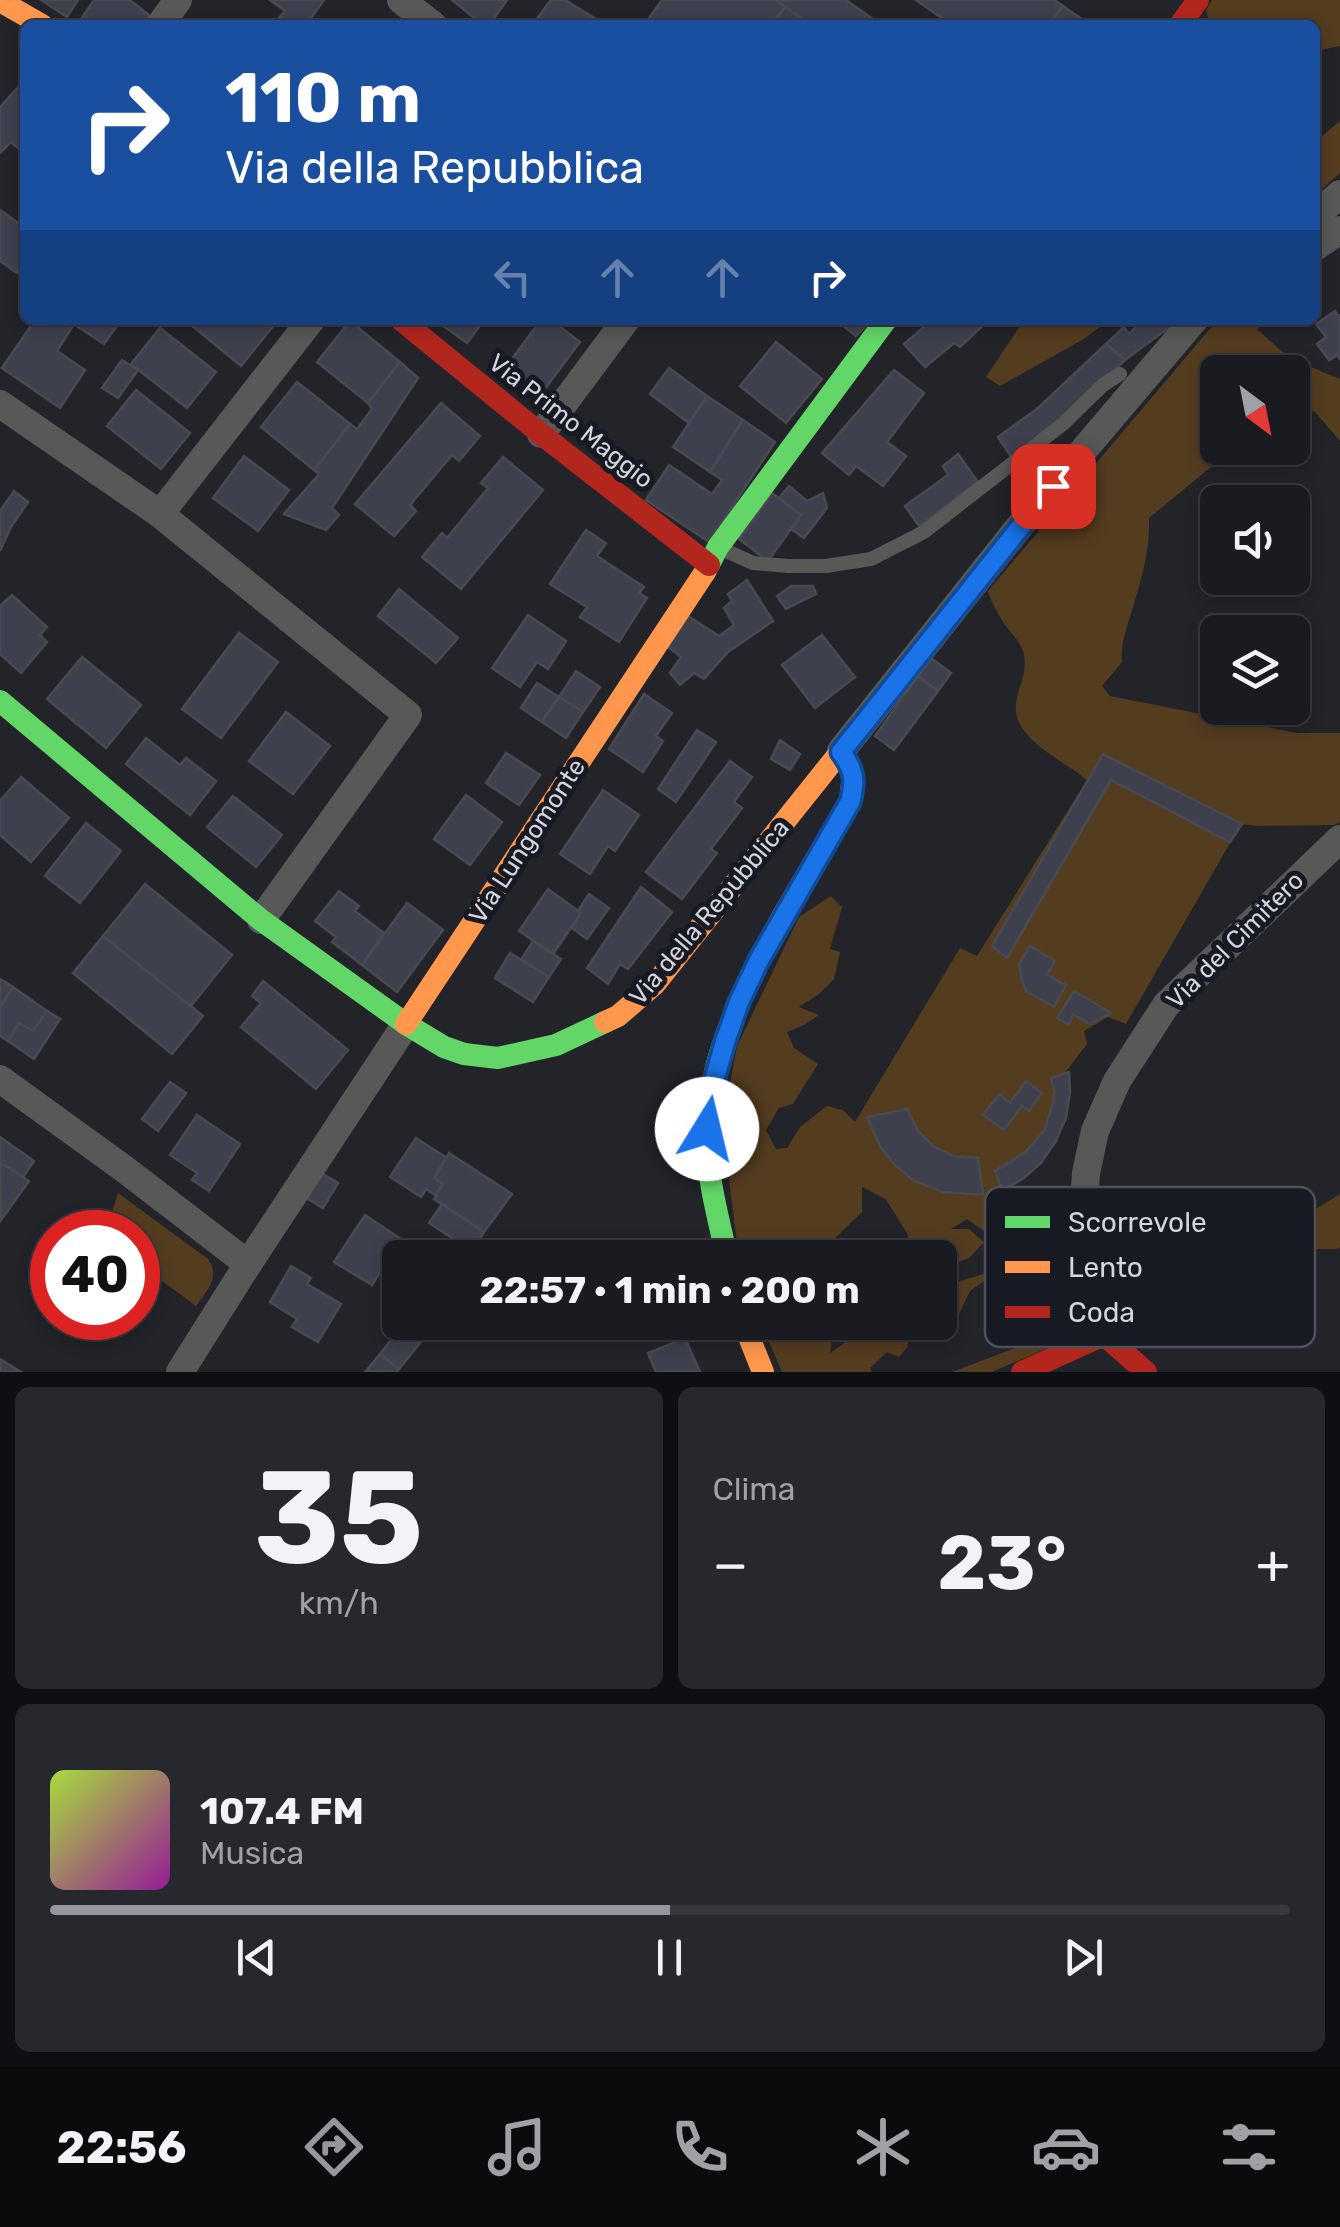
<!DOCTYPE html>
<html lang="it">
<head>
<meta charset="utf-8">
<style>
	:root { --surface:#1a1b20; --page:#27282d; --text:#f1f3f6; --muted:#9fa1a5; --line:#38393e; --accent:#95969e }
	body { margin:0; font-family:Rubik,sans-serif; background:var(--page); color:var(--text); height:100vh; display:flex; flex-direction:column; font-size:38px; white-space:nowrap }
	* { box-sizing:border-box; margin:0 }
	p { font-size:32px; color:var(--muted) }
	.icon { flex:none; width:55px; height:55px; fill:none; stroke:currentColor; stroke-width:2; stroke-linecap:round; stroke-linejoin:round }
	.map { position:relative; height:1372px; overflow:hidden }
	.details { display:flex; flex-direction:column; gap:15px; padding:15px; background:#0e0f12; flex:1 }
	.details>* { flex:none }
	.top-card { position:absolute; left:20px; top:20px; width:1300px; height:305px; border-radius:15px; box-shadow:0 5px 15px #0003,0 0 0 2px var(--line); background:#1a4fa0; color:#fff; overflow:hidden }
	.needle { width:65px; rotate:148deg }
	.buttons { position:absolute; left:1200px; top:355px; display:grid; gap:20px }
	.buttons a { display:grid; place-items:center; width:110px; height:110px; border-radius:15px; background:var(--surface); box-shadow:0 5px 15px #0003,0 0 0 2px var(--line); font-size:50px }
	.speed { position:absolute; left:30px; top:1210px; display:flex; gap:20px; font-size:50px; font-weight:700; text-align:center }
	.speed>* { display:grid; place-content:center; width:130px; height:130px; border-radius:50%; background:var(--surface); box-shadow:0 5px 15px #0003,0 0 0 2px var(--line); line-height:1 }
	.speed .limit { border:15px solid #d22; background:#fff; color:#111 }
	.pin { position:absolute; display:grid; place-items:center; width:85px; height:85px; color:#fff; margin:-42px; border-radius:20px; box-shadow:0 5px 15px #0006 }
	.me { position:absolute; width:110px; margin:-55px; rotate:9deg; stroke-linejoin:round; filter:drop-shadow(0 0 8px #0008) }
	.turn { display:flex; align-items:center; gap:35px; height:210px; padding:0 40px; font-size:45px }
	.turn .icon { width:130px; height:130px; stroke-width:2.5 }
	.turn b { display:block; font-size:70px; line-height:85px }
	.lanes { display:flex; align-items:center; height:95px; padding:0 40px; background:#0003; justify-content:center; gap:50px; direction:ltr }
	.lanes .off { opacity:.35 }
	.big { font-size:75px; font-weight:700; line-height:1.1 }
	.details .widget { flex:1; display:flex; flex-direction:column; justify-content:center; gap:15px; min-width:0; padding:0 35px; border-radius:15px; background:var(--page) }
	.details .dial { align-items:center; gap:0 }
	.dial b { font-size:130px; line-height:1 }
	.song { display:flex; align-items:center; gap:30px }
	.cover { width:120px; height:120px; border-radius:15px; background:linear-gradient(135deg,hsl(80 70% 55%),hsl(300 70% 35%)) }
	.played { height:10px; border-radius:5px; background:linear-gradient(90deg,var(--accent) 50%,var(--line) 50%) }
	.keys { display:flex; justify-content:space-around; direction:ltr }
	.heat { display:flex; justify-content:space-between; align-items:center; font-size:55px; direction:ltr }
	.details .tiles { flex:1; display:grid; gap:15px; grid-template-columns:1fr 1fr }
	.widget:last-child { grid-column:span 2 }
	.trip { position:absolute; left:382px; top:1240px; width:575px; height:100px; border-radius:15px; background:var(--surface); box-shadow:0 5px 15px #0003,0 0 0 2px var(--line); font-weight:700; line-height:100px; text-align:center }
	.tabs { display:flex; height:160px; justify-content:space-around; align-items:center; background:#0a0b0d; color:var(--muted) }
	.tabs .icon { width:70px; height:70px }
	.tabs .selected { color:var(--accent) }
	.tabs b { font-size:45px; color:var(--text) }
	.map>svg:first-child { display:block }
	.green { fill:#543c1f }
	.building { fill:#3f404e; stroke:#494a4f; stroke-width:2.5 }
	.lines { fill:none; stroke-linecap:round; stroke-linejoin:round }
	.lane { stroke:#585857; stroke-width:14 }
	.street { stroke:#585857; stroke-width:28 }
	.fast { stroke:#63d668; stroke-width:22 }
	.slow { stroke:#ff974d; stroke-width:22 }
	.jam { stroke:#b3261e; stroke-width:22 }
	.route-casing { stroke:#114b97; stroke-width:25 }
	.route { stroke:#1a73e8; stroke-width:18 }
	.labels { text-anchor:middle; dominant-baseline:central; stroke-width:10; stroke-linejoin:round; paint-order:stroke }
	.street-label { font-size:25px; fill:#d3d4dc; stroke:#171923 }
	.key { fill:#171923; stroke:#4f515a; stroke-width:2.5 }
	.key-label { font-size:28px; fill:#d3d4dc }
</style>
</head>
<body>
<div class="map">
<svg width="1340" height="1372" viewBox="0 0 1340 1372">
	<rect width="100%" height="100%" fill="#23242a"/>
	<g class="green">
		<path d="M1212,0H1340V46L1315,51V25H1210L1206,10Z"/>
		<path d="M1340,121V173L1315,195V142Z"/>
		<path d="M1024,320H1109L1082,340L1000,386L986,377Z"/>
		<path d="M1221,320H1258V330L1289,358L1340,379V441L1316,413L1293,397L1292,372H1218V448H1234L1149,518C1150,550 1142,577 1133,607C1128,625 1120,643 1122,662L1102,686L1110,696L1297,733H1340V822L1334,825L1258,826L1241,824L1126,1024L1108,1017L1084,1031L1087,1044L1064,1074V1119L1047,1156L1021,1180L990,1194L986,1204C1000,1224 1021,1235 1033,1255L1055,1260L1040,1280L1019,1266L1001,1269L970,1291L958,1316L943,1326L908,1336V1346L899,1357L887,1352L870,1368L872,1372H782L761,1323H847L833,1330L830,1353L864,1329L880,1323L940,1322V1291L960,1281L1001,1269L1014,1257L1006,1246L967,1219L951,1229H969L984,1242L969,1258L940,1269V1258L905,1257L908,1235L886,1199L862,1187V1212L831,1242L827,1257L739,1258L722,1125L737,1046L799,917L831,896L842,907L830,949L840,952L834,979L819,994L799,1007L819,1015L804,1025L787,1032L794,1048L818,1064L793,1104L779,1108L766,1130L776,1149L787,1148L800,1127L827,1106L843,1110L855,1122L960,948L977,956L1087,780C1065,761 1012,739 1016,704C1018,686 1029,671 1023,651C1020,642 1011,633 1005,625C998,614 992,604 988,591L1208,331Z"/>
		<path d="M118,1193L208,1259C221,1278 207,1290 196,1306L138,1263V1232H106Z"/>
		<path d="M1340,1194V1247L1337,1249H1306L1292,1238L1298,1220Z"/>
		<path d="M1061,1285L1073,1295L1082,1318L1070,1333L1043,1350L992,1372H952L1031,1342L1048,1331L1052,1312Z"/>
	</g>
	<g class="building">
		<path d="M41,0H78L67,17Z"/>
		<path d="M94,0H130L150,16L143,25H77Z"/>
		<path d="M270,0H324L306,25H284L277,20L285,11Z"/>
		<path d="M452,0H507L489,25H483Z"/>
		<path d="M551,0H565L596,19L591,25H532Z"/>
		<path d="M662,0H776L785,7L772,25H652L647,21Z"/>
		<path d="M776,0H846L881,25H810Z"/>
		<path d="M916,0H1054L1063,6L1049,25H952Z"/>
		<path d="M1063,6L1090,25H1049Z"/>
		<path d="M785,7L810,25H772Z"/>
		<path d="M21,84L25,88V154L11,142L0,153V107Z"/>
		<path d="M0,210L25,228V262L17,273L0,261Z"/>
		<path d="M1335,311L1338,316L1340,315V359L1337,355L1329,360L1317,344L1326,337L1316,324Z"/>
		<path d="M35,320H68L74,324L57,351L85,370L60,408L2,368Z"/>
		<path d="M68,320H121L104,344Z"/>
		<path d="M185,320H268L274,325L241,366Z"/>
		<path d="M435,320H484L467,343Z"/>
		<path d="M541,320H551L580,342L541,394L505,368Z"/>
		<path d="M836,320H871L856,336Z"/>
		<path d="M932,320H989L960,347L954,343L925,367L904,344Z"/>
		<path d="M1143,320H1171L1175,323L1125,360L1106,344L1124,327L1129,334Z"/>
		<path d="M350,321L400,362L368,403L317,362Z"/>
		<path d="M160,328L216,372L187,408L131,364Z"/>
		<path d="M776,342L822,379L786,423L740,386Z"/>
		<path d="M1106,344L1125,360L1061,420L1012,458L998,437L1037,409Z"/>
		<path d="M122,360L138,370L118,398L102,388Z"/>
		<path d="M400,362L418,378L332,508L339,515L326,530L284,514L319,474L314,470L350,424L357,429L372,409L368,403Z"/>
		<path d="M669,368L707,396L689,423L650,394Z"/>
		<path d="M894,370L924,393L887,442L906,456L883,486L856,466L849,475L822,453Z"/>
		<path d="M297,382L350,424L314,470L261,427Z"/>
		<path d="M136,390L190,433L161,469L107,426Z"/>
		<path d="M707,396L743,420L710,472L673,447Z"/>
		<path d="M441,403L480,436L459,461L452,455L410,505L416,511L394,536L355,504Z"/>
		<path d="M743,420L775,442L709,542L646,500L669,465L712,494L722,480L710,472Z"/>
		<path d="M958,454L978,482L919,526L905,506L948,475L943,466Z"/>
		<path d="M244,456L289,490L258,531L213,498Z"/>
		<path d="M503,457L543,490L461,589L422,557L442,533L447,538L488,488L481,483Z"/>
		<path d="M789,486L807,501L823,493L827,508L804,538L791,529L801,515L779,498Z"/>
		<path d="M14,491L28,502L11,527L0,551V511Z"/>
		<path d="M772,493L801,515L768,561L739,539Z"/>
		<path d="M586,530L606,543L597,556L644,587L639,593L647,598L619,642L580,617L587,607L550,584Z"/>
		<path d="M747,580L773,621L728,652L704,679L694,673L680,685L670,673L681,657L668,647L688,616L719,636L734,625L724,608L732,601L728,594Z"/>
		<path d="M791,586H813L816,594L786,609L777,596Z"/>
		<path d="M399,589L458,638L436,663L378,616Z"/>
		<path d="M12,595L47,627L40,635L47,642L21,673L0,654V606Z"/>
		<path d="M528,615L566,641L548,669L537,662L520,687L492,668Z"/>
		<path d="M239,633L278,662L221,738L182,709Z"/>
		<path d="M822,635L855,677L815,708L782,665Z"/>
		<path d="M82,657L141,705L106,748L47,699Z"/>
		<path d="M931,658L951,673L938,691L918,676Z"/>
		<path d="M576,671L600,687L583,712L559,697Z"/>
		<path d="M918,676L938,691L894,750L875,736Z"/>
		<path d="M537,683L559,697L542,722L521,708Z"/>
		<path d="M644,694L672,713L656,736L663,741L643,772L609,749Z"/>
		<path d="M559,697L583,712L566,738L542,722Z"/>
		<path d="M286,712L330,746L293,794L249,761Z"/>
		<path d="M697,730L716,742L676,802L658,789Z"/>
		<path d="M146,738L180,765L186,758L216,781L190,815L126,764Z"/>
		<path d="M780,740L800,754L790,770L771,759Z"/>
		<path d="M506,753L540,775L519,805L486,783Z"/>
		<path d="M1103,754L1242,824L1230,842L1111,780L1007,958L992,946Z"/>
		<path d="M730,761L752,777L734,802L742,808L711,849L717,853L682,899L646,872Z"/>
		<path d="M21,777L69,818L31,862L0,835V801Z"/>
		<path d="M603,790L639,815L615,851L608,846L590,874L560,854Z"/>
		<path d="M466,795L502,822L470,865L434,839Z"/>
		<path d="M233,796L282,835L256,867L207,827Z"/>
		<path d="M86,823L121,851L80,903L45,876Z"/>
		<path d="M145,884L232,955L190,1007L103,936Z"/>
		<path d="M641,887L672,912L628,969L620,964L608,984L587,968Z"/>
		<path d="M548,889L581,913L553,954L519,931Z"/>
		<path d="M339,891L359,906L355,911L384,933L362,965L332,942L336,937L315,921Z"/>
		<path d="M589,894L609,908L587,939L572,928L581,913L578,911Z"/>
		<path d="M407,903L443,930L397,992L362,965Z"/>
		<path d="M103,936L203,1016L172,1054L73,973Z"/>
		<path d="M533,941L561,959L549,977L521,960Z"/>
		<path d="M1030,946L1055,961L1047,975L1066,985L1054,1007L1026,991L1022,981L1019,964Z"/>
		<path d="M510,953L549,977L533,1002L495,978Z"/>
		<path d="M0,979L13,987L0,1007Z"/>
		<path d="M263,981L348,1050L316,1089L241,1027L261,1003L252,996Z"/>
		<path d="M13,987L47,1011L33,1031L19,1023L8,1041L0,1036V1007Z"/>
		<path d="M1074,991L1111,1013L1090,1024L1073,1014L1069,1025L1057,1018Z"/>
		<path d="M47,1011L60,1019L34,1059L8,1041L19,1023L33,1031Z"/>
		<path d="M1069,1072L1070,1091L1066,1118L1056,1141L1041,1163L1024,1178L1002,1191L995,1171L1024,1153L1044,1131L1053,1103L1054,1091L1051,1078Z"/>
		<path d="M1026,1081L1042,1093L1029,1111L1022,1106L1004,1130L983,1115L999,1094L1010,1103Z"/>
		<path d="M170,1082L186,1093L158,1131L142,1119Z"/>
		<path d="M907,1109L918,1131L934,1147L953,1156L978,1158L983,1195L943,1192L914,1181L895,1165L880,1146L867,1117Z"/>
		<path d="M197,1115L240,1144L209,1191L192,1180L197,1173L170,1155Z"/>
		<path d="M0,1137L34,1161L23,1177L3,1164L0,1168Z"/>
		<path d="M416,1138L447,1158L434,1178L443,1184L435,1195L426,1189L421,1197L390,1177Z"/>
		<path d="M449,1153L512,1194L484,1232L434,1199L443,1184L434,1178Z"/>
		<path d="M3,1164L29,1181L1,1220L0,1168Z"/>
		<path d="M321,1173L338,1183L323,1208L306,1198Z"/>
		<path d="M442,1204L484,1232L472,1251L429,1223Z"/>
		<path d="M365,1215L401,1239L372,1285L334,1262Z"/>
		<path d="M401,1239L418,1251L414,1258H400V1277L384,1267Z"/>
		<path d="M291,1266L311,1278L307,1284L341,1304L318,1342L292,1327L297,1319L270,1302Z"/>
		<path d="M405,1322H420L430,1331L419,1344L399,1330Z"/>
		<path d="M399,1330L419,1344L399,1369L380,1354Z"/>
		<path d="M685,1338L700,1372H656L648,1353Z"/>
		<path d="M380,1354L399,1369L397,1372L366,1371Z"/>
		<path d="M0,1359L21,1372H0Z"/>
	</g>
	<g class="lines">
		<path class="lane" d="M722,549L753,563L788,566H826L871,559L924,532L1063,424L1103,385L1120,374"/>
		<g class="street">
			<path d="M401,0L433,25"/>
			<path d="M160,25L178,0"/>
			<path d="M1315,216L1340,194"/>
			<path d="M1315,247L1340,230"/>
			<path d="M0,404L160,514L408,715L261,920"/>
			<path d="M541,434L626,320"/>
			<path d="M160,514L311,320"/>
			<path d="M841,751L1031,512L1194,320"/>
			<path d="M0,1079L123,1168L248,1264"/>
			<path d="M1104,1335L1087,1258L1083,1219L1086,1173L1095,1131L1117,1081L1166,1005L1340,839"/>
			<path d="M180,1372L248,1264L406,1024"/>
		</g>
		<g class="fast">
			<path d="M705,572L718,547L886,320"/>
			<path d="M0,701L261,920L406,1024L444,1047L464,1054L498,1058L556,1045L605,1022"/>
			<path d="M727,1258C719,1220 708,1182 707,1143C705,1088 724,1033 747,985"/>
		</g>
		<g class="slow">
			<path d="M0,1L42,25"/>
			<path d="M605,1022L618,1016L655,984L841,751L853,775L850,802L782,917L747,985"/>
			<path d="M406,1024L705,572"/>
			<path d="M743,1322L763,1372"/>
		</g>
		<g class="jam">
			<path d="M1180,25L1198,0"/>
			<path d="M401,320L541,434L709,565"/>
			<path d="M1022,1372L1104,1335L1146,1372"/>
		</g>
	</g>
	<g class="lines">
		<defs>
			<path id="route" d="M707,1129L712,1088L725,1042L739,1002L759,960L850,802C856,781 854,769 841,752L1053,486"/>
		</defs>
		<use href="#route" class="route-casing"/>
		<use href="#route" class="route"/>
	</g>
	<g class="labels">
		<g class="street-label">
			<text transform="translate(571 421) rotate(38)">Via Primo Maggio</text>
			<text transform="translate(527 841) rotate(-57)">Via Lungomonte</text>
			<text transform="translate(709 912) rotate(-50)">Via della Repubblica</text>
			<text transform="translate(1235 940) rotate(-45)">Via del Cimitero</text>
		</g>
	</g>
	<rect x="985" y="1187" width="330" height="160" rx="15" class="key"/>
	<rect x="1005" y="1216" width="45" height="12" fill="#63d668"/>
	<rect x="1005" y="1261" width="45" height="12" fill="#ff974d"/>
	<rect x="1005" y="1306" width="45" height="12" fill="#b3261e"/>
	<g class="key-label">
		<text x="1068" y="1232">Scorrevole</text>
		<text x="1068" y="1277">Lento</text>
		<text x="1068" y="1322">Coda</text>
	</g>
</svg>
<div class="buttons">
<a><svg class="needle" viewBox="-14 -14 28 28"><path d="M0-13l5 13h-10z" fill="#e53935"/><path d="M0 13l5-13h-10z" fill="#9fa1a5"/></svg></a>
<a><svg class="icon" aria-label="sound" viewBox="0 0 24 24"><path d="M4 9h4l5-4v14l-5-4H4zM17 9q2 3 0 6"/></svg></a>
<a><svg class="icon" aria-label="layers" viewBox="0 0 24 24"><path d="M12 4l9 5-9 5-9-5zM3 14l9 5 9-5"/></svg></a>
</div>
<div class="speed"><div class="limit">40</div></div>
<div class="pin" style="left:1053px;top:486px;background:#d93025"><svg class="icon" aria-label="arrive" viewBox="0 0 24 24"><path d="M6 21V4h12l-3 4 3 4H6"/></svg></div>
<svg class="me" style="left:707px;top:1129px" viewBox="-20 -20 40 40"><circle r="19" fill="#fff"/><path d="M0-13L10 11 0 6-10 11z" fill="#1a73e8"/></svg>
<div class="trip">22:57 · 1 min · 200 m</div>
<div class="top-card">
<div class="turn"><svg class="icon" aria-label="right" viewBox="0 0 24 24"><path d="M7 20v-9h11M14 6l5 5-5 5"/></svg><div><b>110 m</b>Via della Repubblica</div></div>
<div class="lanes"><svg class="icon off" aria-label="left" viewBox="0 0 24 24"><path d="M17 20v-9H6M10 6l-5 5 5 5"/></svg><svg class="icon off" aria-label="ahead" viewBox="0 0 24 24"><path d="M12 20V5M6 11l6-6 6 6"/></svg><svg class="icon off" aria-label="ahead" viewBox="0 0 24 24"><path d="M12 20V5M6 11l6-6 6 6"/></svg><svg class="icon" aria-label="right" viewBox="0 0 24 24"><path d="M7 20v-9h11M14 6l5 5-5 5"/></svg></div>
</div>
</div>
<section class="details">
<div class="tiles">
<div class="widget dial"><b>35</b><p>km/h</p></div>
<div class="widget"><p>Clima</p>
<div class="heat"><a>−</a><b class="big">23°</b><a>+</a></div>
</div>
<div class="widget">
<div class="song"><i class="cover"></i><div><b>107.4 FM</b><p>Musica</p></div></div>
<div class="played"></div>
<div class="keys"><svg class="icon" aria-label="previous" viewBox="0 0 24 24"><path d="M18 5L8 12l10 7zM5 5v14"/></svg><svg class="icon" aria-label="pause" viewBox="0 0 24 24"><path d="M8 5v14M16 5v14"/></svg><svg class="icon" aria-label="next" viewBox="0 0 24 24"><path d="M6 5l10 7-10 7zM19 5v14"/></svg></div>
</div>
</div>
</section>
<nav class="tabs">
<b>22:56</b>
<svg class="icon selected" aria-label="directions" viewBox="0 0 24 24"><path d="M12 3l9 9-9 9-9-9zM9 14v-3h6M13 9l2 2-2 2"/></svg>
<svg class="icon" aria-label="music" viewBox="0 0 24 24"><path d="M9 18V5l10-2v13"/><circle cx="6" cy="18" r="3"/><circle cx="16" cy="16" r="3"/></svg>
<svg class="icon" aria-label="phone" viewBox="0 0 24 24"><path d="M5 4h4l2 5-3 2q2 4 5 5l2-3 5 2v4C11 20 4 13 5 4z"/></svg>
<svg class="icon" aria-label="climate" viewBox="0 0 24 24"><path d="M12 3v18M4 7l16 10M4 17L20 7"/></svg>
<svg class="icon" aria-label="car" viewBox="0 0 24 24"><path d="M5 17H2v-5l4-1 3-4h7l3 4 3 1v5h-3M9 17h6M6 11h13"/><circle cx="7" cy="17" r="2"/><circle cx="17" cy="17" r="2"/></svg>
<svg class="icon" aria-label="filters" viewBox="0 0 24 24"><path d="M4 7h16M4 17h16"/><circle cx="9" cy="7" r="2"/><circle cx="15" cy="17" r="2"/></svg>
</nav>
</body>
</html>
